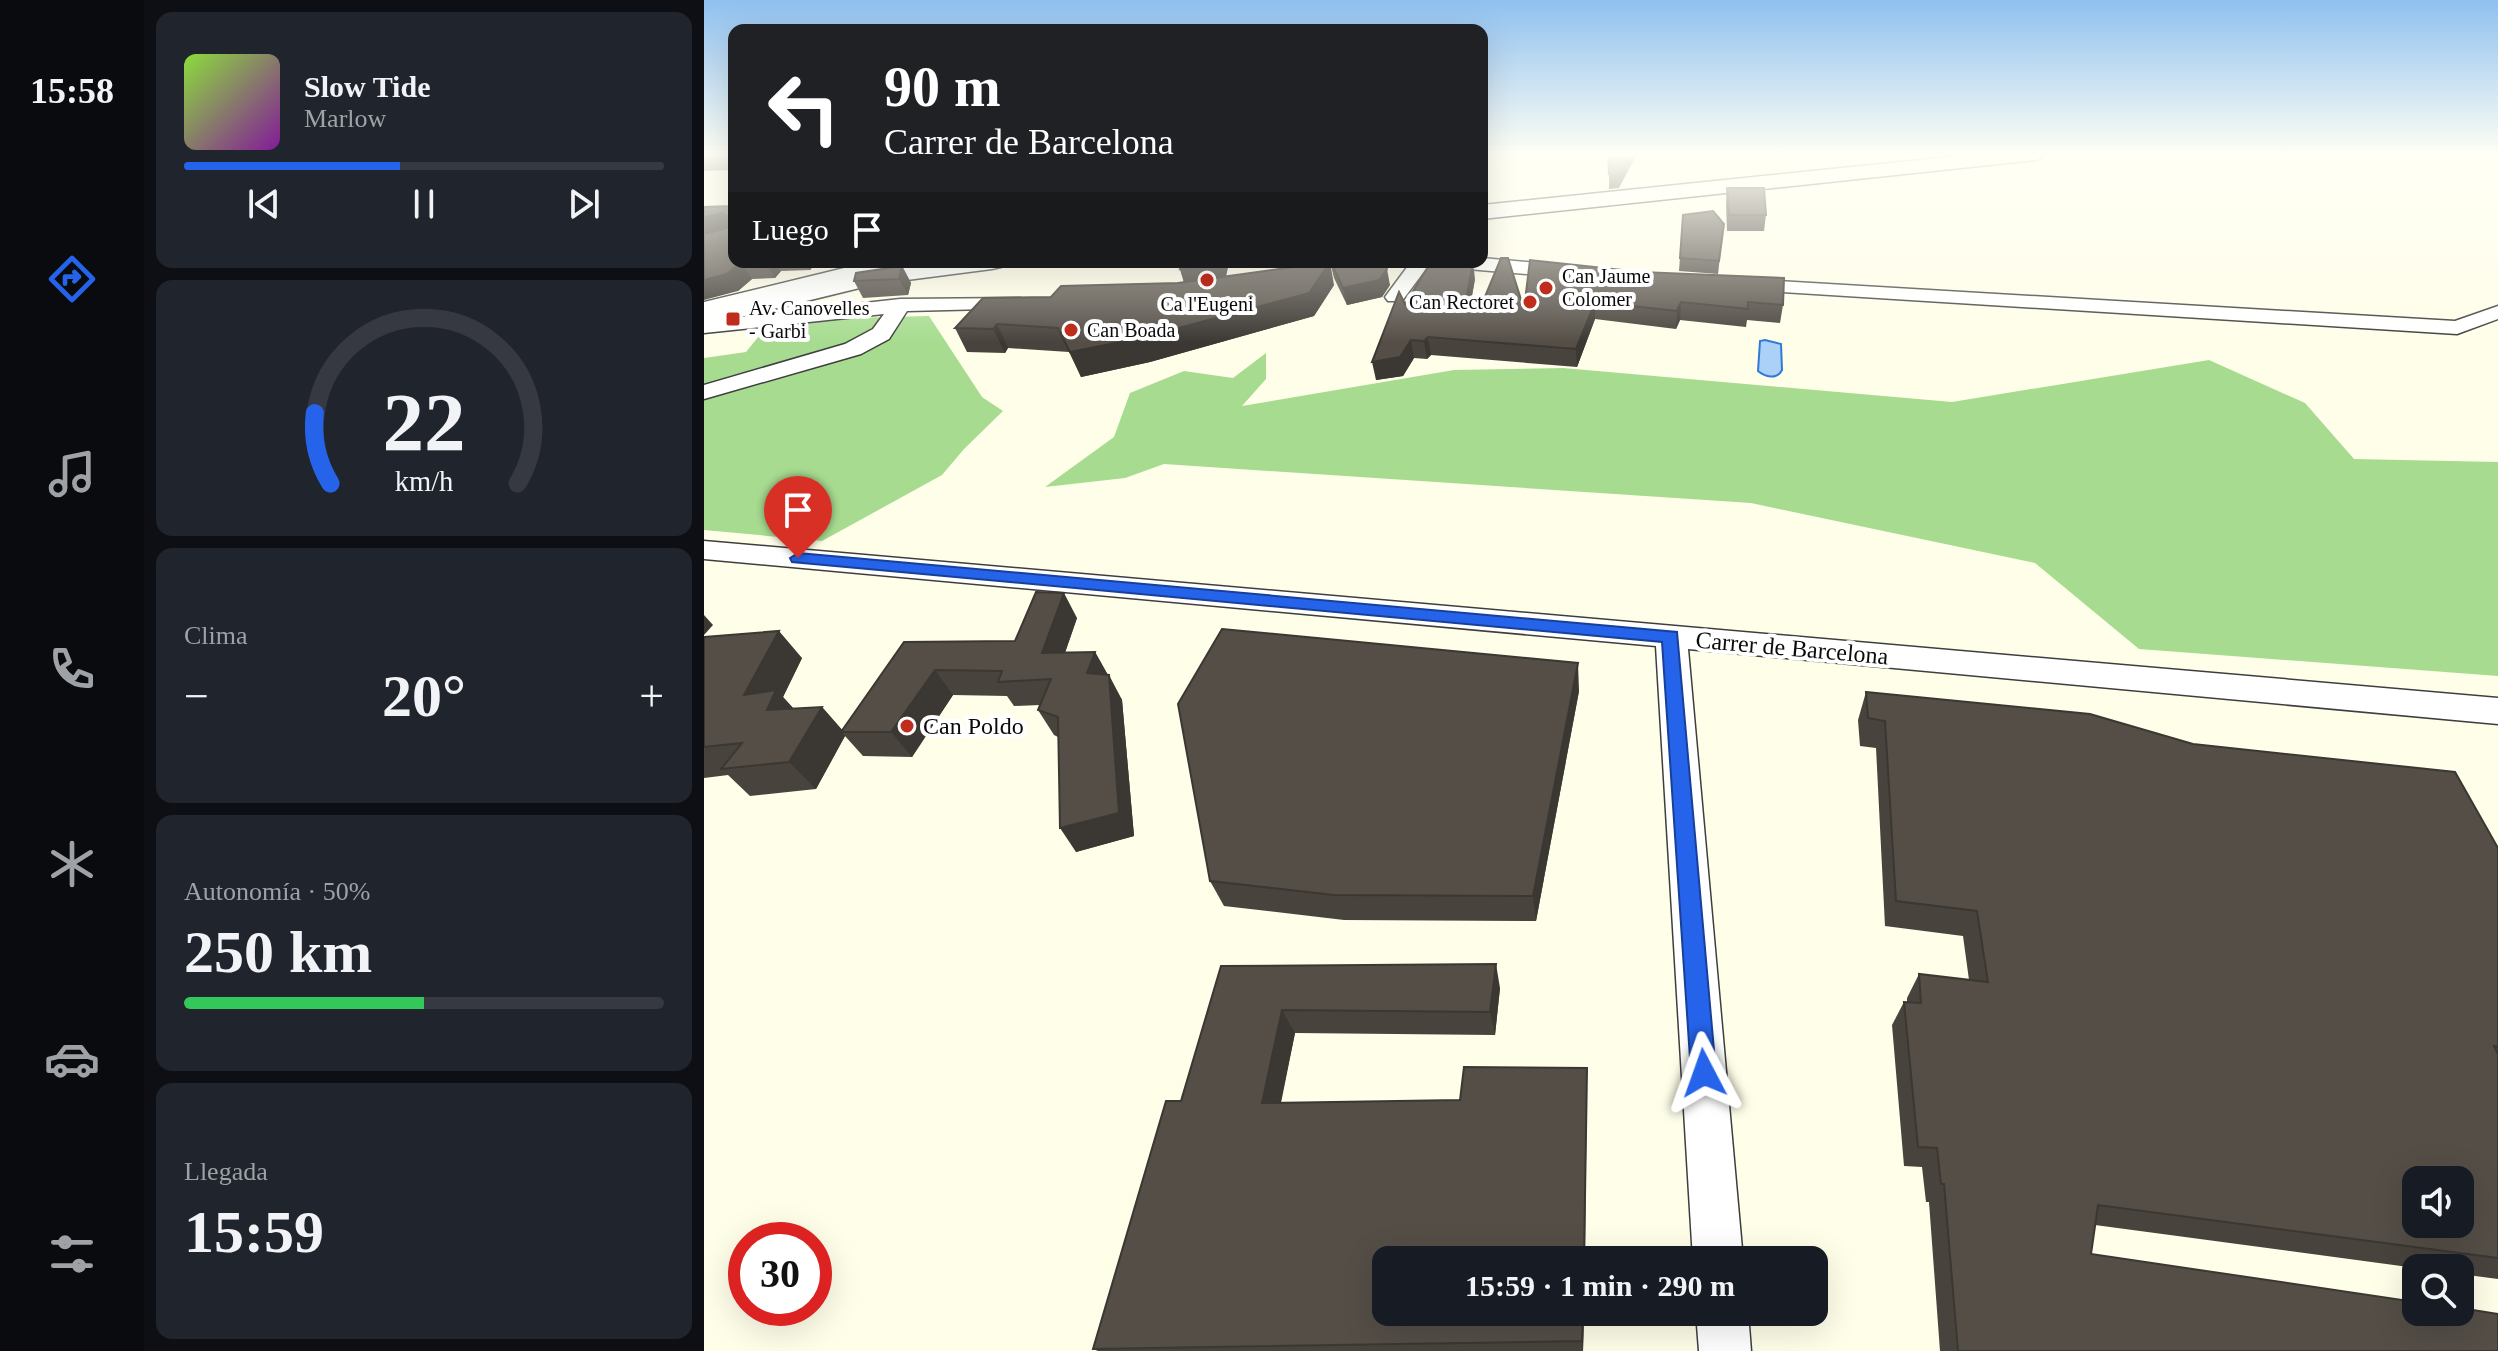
<!DOCTYPE html>
<html lang="es">
<head>
<meta charset="utf-8">
<style>
	:root { --surface:#171b24; --page:#20242c; --text:#f1f3f6; --muted:#9ea1a6; --line:#363941; --accent:#2563eb }
	body { margin:0; font-family:"Times New Roman",serif; background:var(--page); color:var(--text); height:100vh; display:flex; flex-direction:column; font-size:30px; white-space:nowrap }
	* { box-sizing:border-box; margin:0 }
	p { font-size:26px; color:var(--muted) }
	.icon { flex:none; width:44px; height:44px; fill:none; stroke:currentColor; stroke-width:2; stroke-linecap:round; stroke-linejoin:round }
	.map { position:relative; flex:1; overflow:hidden }
	.sheet { display:flex; flex-direction:column; gap:12px; padding:12px; background:#0d0f14; width:560px }
	.sheet>* { flex:none }
	.hud { position:absolute; left:24px; top:24px; width:760px; height:244px; border-radius:16px; box-shadow:0 8px 32px #0002; background:#202124; color:#fff; overflow:hidden }
	.fabs { position:absolute; left:1698px; top:1166px; display:grid; gap:16px }
	.fabs a { display:grid; place-items:center; width:72px; height:72px; border-radius:16px; background:var(--surface); box-shadow:0 8px 32px #0002; font-size:40px }
	.speed { position:absolute; left:24px; top:1222px; display:flex; gap:16px; font-size:40px; font-weight:700; text-align:center }
	.speed>* { display:grid; place-content:center; width:104px; height:104px; border-radius:50%; background:var(--surface); box-shadow:0 8px 32px #0002; line-height:1 }
	.speed .limit { border:12px solid #d22; background:#fff; color:#111 }
	.pin { position:absolute; display:grid; place-items:center; width:68px; height:68px; color:#fff; margin:-82px -34px; border-radius:50% 50% 50% 0; rotate:-45deg; box-shadow:0 0 8px #0007 }
	.pin .icon { rotate:45deg }
	.me { position:absolute; width:88px; margin:-44px; rotate:356deg; stroke-linejoin:round; filter:drop-shadow(0 0 6px #0008) }
	.turn { display:flex; align-items:center; gap:28px; height:168px; padding:0 24px; font-size:36px }
	.turn .icon { width:104px; height:104px; stroke-width:2.5 }
	.turn b { display:block; font-size:56px; line-height:68px }
	.then { display:flex; align-items:center; height:76px; padding:0 24px; background:#0003; gap:16px; font-size:30px }
	.big { font-size:60px; font-weight:700; line-height:1.1 }
	.sheet .card { flex:1; display:flex; flex-direction:column; justify-content:center; gap:12px; min-width:0; padding:0 28px; border-radius:16px; background:var(--page) }
	.sheet .dial { align-items:center; gap:0 }
	.dial svg { height:208px; overflow:visible; fill:none; stroke:var(--line); stroke-width:7; stroke-linecap:round; text-anchor:middle }
	.dial text { fill:var(--text); stroke:none }
	.song { display:flex; align-items:center; gap:24px }
	.cover { width:96px; height:96px; border-radius:12px; background:linear-gradient(135deg,hsl(90 70% 55%),hsl(290 70% 35%)) }
	.played { height:8px; border-radius:4px; background:linear-gradient(90deg,var(--accent) 45%,var(--line) 45%) }
	.keys { display:flex; justify-content:space-around; direction:ltr }
	.heat { display:flex; justify-content:space-between; align-items:center; font-size:44px; direction:ltr }
	.charge { height:12px; border-radius:6px; background:linear-gradient(90deg,#34c759 50%,var(--line) 0) }
	.trip { position:absolute; left:668px; top:1246px; width:456px; height:80px; border-radius:16px; background:var(--surface); box-shadow:0 8px 32px #0002; font-weight:700; line-height:80px; text-align:center }
	main { display:flex; flex:1; min-height:0 }
	.tabs { display:flex; flex-direction:column; width:144px; justify-content:space-around; align-items:center; background:#090b0e; color:var(--muted) }
	.tabs .icon { width:56px; height:56px }
	.tabs .on { color:var(--accent) }
	.tabs b { font-size:36px; color:var(--text) }
	.map>svg:first-child { display:block }
	.forest { fill:#a7dc90 }
	.water { fill:#abd1f9; stroke:#2f7ad4; stroke-width:2 }
	.lines { fill:none; stroke-linecap:round; stroke-linejoin:round }
	.minor-casing { stroke:#3e3e3e; stroke-width:3 }
	.tertiary-casing { stroke:#3e3e3e; stroke-width:3 }
	.minor { fill:#fff; fill-rule:evenodd }
	.tertiary { fill:#fff; fill-rule:evenodd }
	.wall { fill:#48433d }
	.shaded-wall { fill:#3b3732 }
	.building { fill:#544e47; stroke:#3b3732; stroke-width:2; fill-rule:evenodd }
	.route { fill:#2563eb; stroke:#184099; stroke-width:2 }
	.poi-dot { fill:#c12d1d; stroke:#fff; stroke-width:3 }
	.labels { text-anchor:middle; dominant-baseline:central; stroke-width:8; stroke-linejoin:round; paint-order:stroke }
	.far-poi-label { font-size:20px; fill:#0b0b0b; stroke:#fff; text-anchor:start }
	.street-label { font-size:24px; fill:#0b0b0b; stroke:#fff }
	.poi-label { font-size:24px; fill:#0b0b0b; stroke:#fff; text-anchor:start }
</style>
</head>
<body>
<main>
<nav class="tabs">
<b>15:58</b>
<svg class="icon on" aria-label="directions" viewBox="0 0 24 24"><path d="M12 3l9 9-9 9-9-9zM9 14v-3h6M13 9l2 2-2 2"/></svg>
<svg class="icon" aria-label="music" viewBox="0 0 24 24"><path d="M9 18V5l10-2v13"/><circle cx="6" cy="18" r="3"/><circle cx="16" cy="16" r="3"/></svg>
<svg class="icon" aria-label="phone" viewBox="0 0 24 24"><path d="M5 4h4l2 5-3 2q2 4 5 5l2-3 5 2v4C11 20 4 13 5 4z"/></svg>
<svg class="icon" aria-label="climate" viewBox="0 0 24 24"><path d="M12 3v18M4 7l16 10M4 17L20 7"/></svg>
<svg class="icon" aria-label="car" viewBox="0 0 24 24"><path d="M5 17H2v-5l4-1 3-4h7l3 4 3 1v5h-3M9 17h6M6 11h13"/><circle cx="7" cy="17" r="2"/><circle cx="17" cy="17" r="2"/></svg>
<svg class="icon" aria-label="filters" viewBox="0 0 24 24"><path d="M4 7h16M4 17h16"/><circle cx="9" cy="7" r="2"/><circle cx="15" cy="17" r="2"/></svg>
</nav>
<section class="sheet">
<div class="card">
<div class="song"><i class="cover"></i><div><b>Slow Tide</b><p>Marlow</p></div></div>
<div class="played"></div>
<div class="keys"><svg class="icon" aria-label="previous" viewBox="0 0 24 24"><path d="M18 5L8 12l10 7zM5 5v14"/></svg><svg class="icon" aria-label="pause" viewBox="0 0 24 24"><path d="M8 5v14M16 5v14"/></svg><svg class="icon" aria-label="next" viewBox="0 0 24 24"><path d="M6 5l10 7-10 7zM19 5v14"/></svg></div>
</div>
<div class="card dial"><svg viewBox="0 0 100 80">
<path d="M14 69A42 42 0 1 1 86 69"/>
<path d="M14 69A42 42 0 0 1 8 42" stroke="#2563eb"/>
<text x="50" y="56" font-size="32" font-weight="700">22</text>
<text x="50" y="72" font-size="11">km/h</text>
</svg></div>
<div class="card"><p>Clima</p>
<div class="heat"><a>−</a><b class="big">20°</b><a>+</a></div>
</div>
<div class="card"><p>Autonomía · 50%</p><b class="big">250 km</b><div class="charge"></div></div>
<div class="card"><p>Llegada</p><b class="big">15:59</b></div>
</section>
<div class="map">
<svg width="1794" height="1351" viewBox="0 0 1794 1351">
	<rect width="100%" height="100%" fill="#fffee9"/>
	<g class="forest">
		<path d="M225,316L278,397L299,411L260,449L238,475L118,541L0,530V358L42,352L63,326L141,318Z"/>
		<path d="M562,353V379L538,406L750,370L859,368L1248,402L1505,360L1601,403L1650,459L1794,462V676L1435,649L1331,563L1047,503L460,464L421,478L341,487L410,437L426,393L480,371L529,378Z"/>
	</g>
	<path class="water" d="M1061,340L1077,344L1078,370C1073,380 1061,377 1054,371L1056,341Z"/>
	<g class="lines">
		<defs>
			<g id="minor">
				<path d="M778,258L868,266L878,272L868,278L752,268L742,262H778Z"/>
				<path d="M165,262H199L196,266L0,314V302Z"/>
				<path d="M707,262H727L698,301H684L681,297Z"/>
				<path d="M1038,279L1751,321L1794,306V319L1753,334L1031,289L1028,285Z"/>
				<path d="M316,298L323,300L326,304L323,308L203,311L185,339L157,354L0,399V385L141,344L169,329L180,314L0,333V321L196,299Z"/>
				<path d="M0,541L1794,698V724L984,649L1039,1260H989L952,646L0,559Z"/>
				<path d="M992,1312H1044L1047,1351H995Z"/>
			</g>
			<g id="tertiary">
				<path d="M1274,154H1343L1333,160L778,219V205Z"/>
				<path d="M231,262H300L297,267L288,269L172,284L0,326V310L172,270Z"/>
			</g>
		</defs>
		<use href="#minor" class="minor-casing"/>
		<use href="#tertiary" class="tertiary-casing"/>
		<use href="#minor" class="minor"/>
		<use href="#tertiary" class="tertiary"/>
	</g>
	<g class="wall">
		<path d="M0,154H30V170L0,171Z"/>
		<path d="M1023,188L1062,215L1060,231H1023L1022,204Z"/>
		<path d="M27,206L30,262H152L145,264L110,265L106,270L77,271L71,278L48,279L34,291L0,207Z"/>
		<path d="M979,215L1020,224L1014,274L975,271Z"/>
		<path d="M826,260L1079,305L1076,323L1043,320L1042,327L976,320L972,329L891,319L873,367L727,355L723,359L710,358L699,376L672,380L701,304L771,279L767,301L778,304L820,309Z"/>
		<path d="M525,262L522,276L630,285L610,316L446,362L377,377L365,352L304,348L301,353L263,352L251,328L347,297L480,282L476,269Z"/>
		<path d="M626,262L686,285L678,297L643,305L630,278Z"/>
		<path d="M198,266L207,283L204,295L159,298L150,281Z"/>
		<path d="M373,618L361,653L391,652L418,700L430,836L372,852L354,737L350,735L334,710L336,705L310,706L303,696L249,695L208,757L159,756L141,736L112,789L46,796L24,775L0,778V637L98,658L79,697L90,709L118,707L138,730L200,642L311,641Z"/>
		<path d="M875,691L832,921L640,920L520,906L506,881Z"/>
		<path d="M1162,692L1794,848V1279L1756,1274V1268H1712L1391,1225L1387,1254L1794,1351H1236L1225,1202H1222L1218,1167L1200,1166L1188,1025L1200,1002H1203V998L1215,974L1265,980L1259,936L1181,926L1172,748L1156,746L1154,720Z"/>
		<path d="M517,966L796,988L791,1035L591,1033L577,1103L756,1100L883,1068V1089L682,1312H880L879,1351H394L389,1349L477,1101Z"/>
	</g>
	<g class="shaded-wall">
		<path d="M926,154H933L915,188L905,189V174Z"/>
		<path d="M19,213L29,229L0,236V217Z"/>
		<path d="M37,262L48,279L34,291L0,300V280Z"/>
		<path d="M61,262H72L77,271L71,278Z"/>
		<path d="M101,262H108L110,265L106,270Z"/>
		<path d="M517,262H525L521,281L481,286L476,269Z"/>
		<path d="M626,262L630,285L610,316L446,362L377,377L366,352Z"/>
		<path d="M769,262L771,279L764,318L762,300Z"/>
		<path d="M198,266L207,283L204,295L195,279Z"/>
		<path d="M683,269L686,285L678,297L643,305L639,288Z"/>
		<path d="M891,302V319L873,367L872,349Z"/>
		<path d="M977,302L976,320L972,329L973,311Z"/>
		<path d="M293,324L304,348L301,353L289,329Z"/>
		<path d="M724,337L727,355L723,359L720,341Z"/>
		<path d="M707,340L710,358L699,376L672,380L668,362Z"/>
		<path d="M360,593L373,618L352,678L338,653Z"/>
		<path d="M0,615L9,625L0,635Z"/>
		<path d="M75,631L98,658L79,697L97,717L89,738L40,695Z"/>
		<path d="M391,652L405,677L383,673Z"/>
		<path d="M874,663L875,691L832,921L829,896Z"/>
		<path d="M231,670L249,695L208,757L187,732Z"/>
		<path d="M405,675L418,700L430,836L372,852L356,828Z"/>
		<path d="M118,707L140,732H137L141,736L112,789L85,762Z"/>
		<path d="M792,964L796,988L791,1035L786,1012Z"/>
		<path d="M578,1010L591,1033L572,1124L558,1103Z"/>
		<path d="M883,1068L881,1260H880Z"/>
		<path d="M879,1312H880L879,1351L878,1341Z"/>
	</g>
	<g class="building">
		<path d="M0,154H30V157L0,159Z"/>
		<path d="M904,154H926L916,173L905,174Z"/>
		<path d="M1023,188H1060L1062,215H1025Z"/>
		<path d="M30,202V262H49H37L23,274L0,280V234L23,228V216L19,213L0,217V207L27,206Z"/>
		<path d="M1009,211L1020,224L1015,261L976,258L979,215Z"/>
		<path d="M797,258H804L820,309L826,260L937,272L1080,278L1079,305L1044,302V309L977,302L973,311L891,302L872,349L724,337L720,341L707,340L696,357L668,362L695,292L701,304L727,262H769L762,300L778,304Z"/>
		<path d="M479,262H517L516,265L476,269Z"/>
		<path d="M626,262L605,293L437,338L366,352L354,328L293,324L289,329L251,328L279,298L347,297L357,286L474,283Z"/>
		<path d="M627,262H680L683,269L675,280L639,288Z"/>
		<path d="M198,266L195,279L150,281L152,273Z"/>
		<path d="M332,592L360,593L338,653L391,652L383,673L405,675L415,813L356,828L354,717L334,710L347,679L294,682L298,671L231,670L187,732H137L200,642L311,641Z"/>
		<path d="M518,629L874,663L829,896L630,895L506,881L474,704Z"/>
		<path d="M75,631L40,695L72,690L63,710L118,707L85,762L17,769L38,743L0,747V637Z"/>
		<path d="M1162,692L1386,714L1489,744L1751,772L1794,848V1047L1790,1046L1794,1054V1258L1394,1205L1387,1254L1712,1302V1312H1756V1308L1794,1314V1351H1254L1240,1184H1237L1233,1148L1214,1147L1200,1002L1217,1003L1215,974L1284,982L1273,911L1192,901L1181,721L1164,718ZM1712,1180H1756V1224H1712Z"/>
		<path d="M792,964L786,1012L578,1010L558,1103L756,1100L760,1067L883,1068L880,1260H682V1312H879L878,1341L389,1349L462,1101H477L517,966Z"/>
	</g>
	<linearGradient id="sky" x2="0" y2="1"><stop stop-color="#8fc0ef"/><stop offset="0.45" stop-color="#fffff5"/><stop offset="1" stop-color="#fffff5" stop-opacity="0"/></linearGradient>
	<rect width="1794" height="343" fill="url(#sky)"/>
	<path class="route" d="M94,553L973,632L1012,1073L1009,1082L1000,1086L991,1082L987,1073L958,642L88,562L86,558Z"/>
	<g class="poi-dot">
		<circle cx="503" cy="280" r="8"/>
		<circle cx="842" cy="288" r="8"/>
		<circle cx="826" cy="302" r="8"/>
		<rect x="21" y="311" width="16" height="16" rx="4"/>
		<circle cx="367" cy="330" r="8"/>
		<circle cx="203" cy="726" r="8"/>
	</g>
	<g class="labels">
		<g class="far-poi-label">
			<text x="858" y="276">Can Jaume<tspan x="858" dy="23">Colomer</tspan></text>
			<text x="810" y="302" text-anchor="end">Can Rectoret</text>
			<text x="503" y="304" text-anchor="middle">Ca l'Eugeni</text>
			<text x="45" y="308">Av. Canovelles<tspan x="45" dy="23">- Garbi</tspan></text>
			<text x="383" y="330">Can Boada</text>
		</g>
		<g class="street-label">
			<text transform="translate(1088 648) rotate(5)">Carrer de Barcelona</text>
		</g>
		<g class="poi-label">
			<text x="219" y="726">Can Poldo</text>
		</g>
	</g>
</svg>
<div class="fabs">
<a><svg class="icon" aria-label="sound" viewBox="0 0 24 24"><path d="M4 9h4l5-4v14l-5-4H4zM17 9q2 3 0 6"/></svg></a>
<a><svg class="icon" aria-label="search" viewBox="0 0 24 24"><circle cx="10" cy="10" r="6"/><path d="M15 15l6 6"/></svg></a>
</div>
<div class="speed"><div class="limit">30</div></div>
<div class="pin" style="left:94px;top:558px;background:#d93025"><svg class="icon" aria-label="arrive" viewBox="0 0 24 24"><path d="M6 21V4h12l-3 4 3 4H6"/></svg></div>
<svg class="me" style="left:1000px;top:1073px" viewBox="-20 -20 40 40"><path d="M0-17L14 15 0 8-14 15z" fill="#2563eb" stroke="#fff" stroke-width="4"/></svg>
<div class="trip">15:59 · 1 min · 290 m</div>
<div class="hud">
<div class="turn"><svg class="icon" aria-label="left" viewBox="0 0 24 24"><path d="M17 20v-9H6M10 6l-5 5 5 5"/></svg><div><b>90 m</b>Carrer de Barcelona</div></div>
<div class="then">Luego<svg class="icon" aria-label="arrive" viewBox="0 0 24 24"><path d="M6 21V4h12l-3 4 3 4H6"/></svg></div>
</div>
</div>
</main>
</body>
</html>
